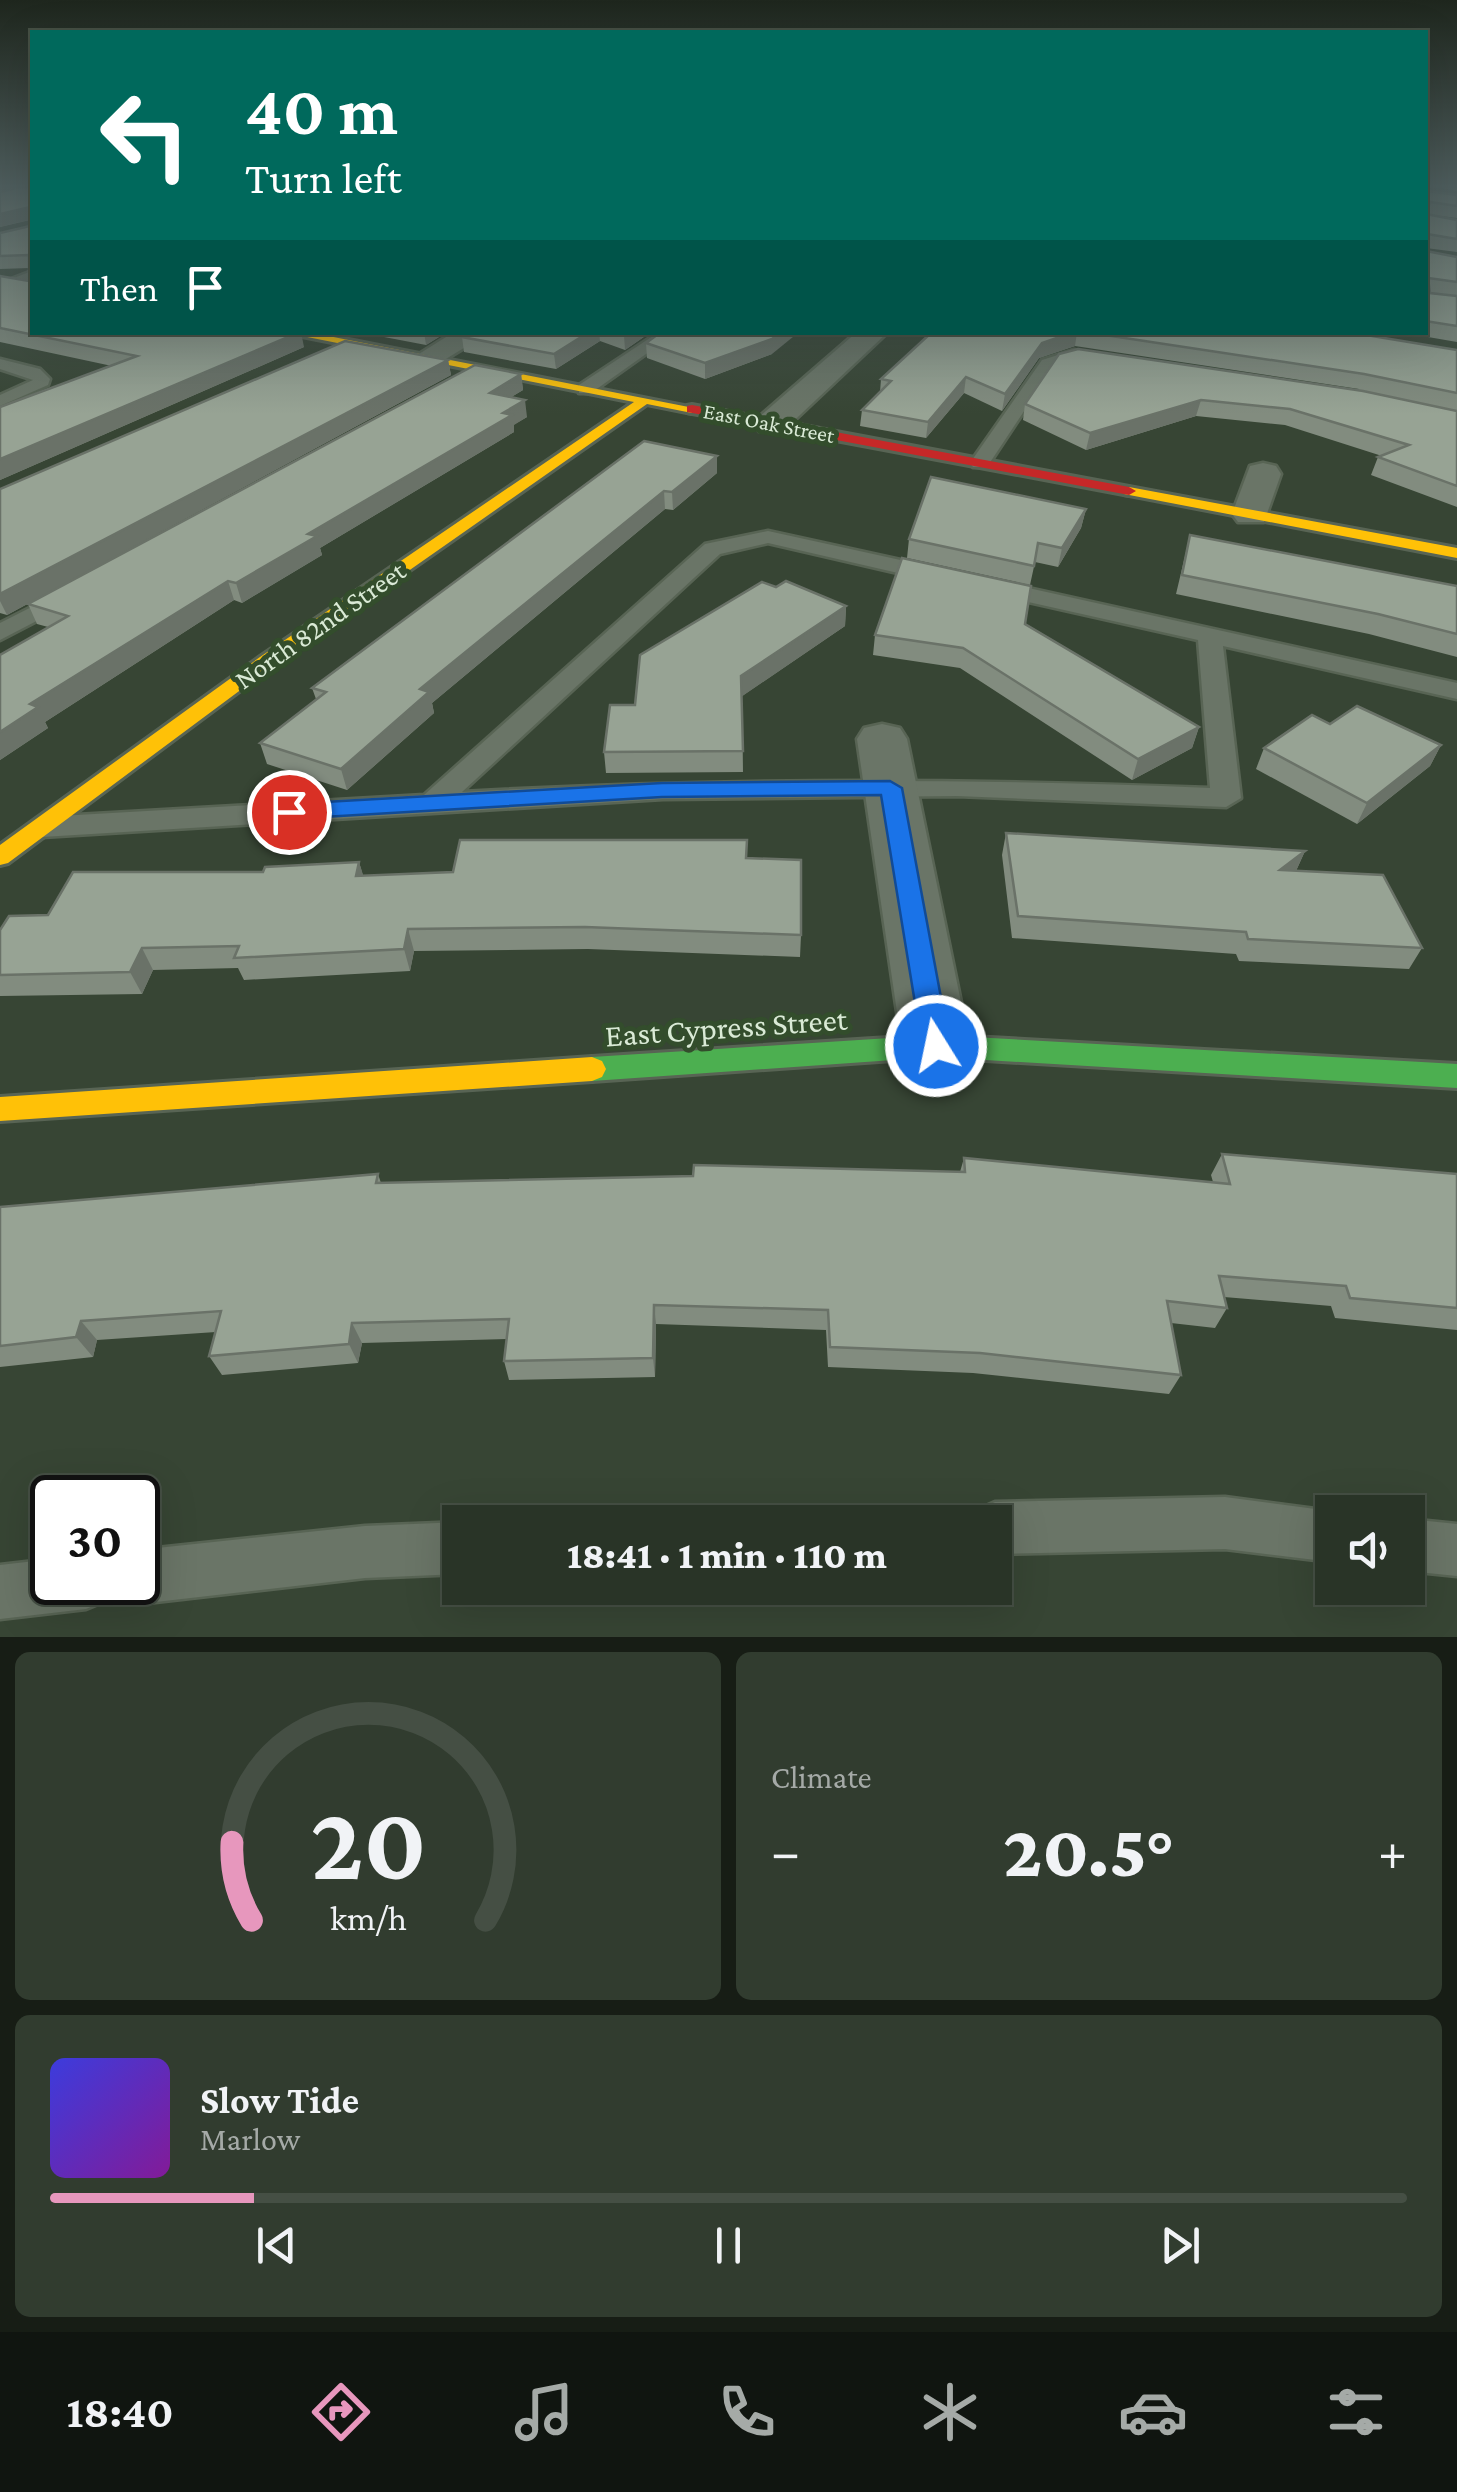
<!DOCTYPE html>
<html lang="en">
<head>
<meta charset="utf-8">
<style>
	:root { --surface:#293427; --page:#313c2f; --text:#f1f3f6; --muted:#a5aaa7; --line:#454f44; --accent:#e797bd }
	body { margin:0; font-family:"Crimson Pro",serif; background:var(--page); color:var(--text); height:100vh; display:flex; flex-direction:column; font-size:38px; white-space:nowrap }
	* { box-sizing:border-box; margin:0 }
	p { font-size:32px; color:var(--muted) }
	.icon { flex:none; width:55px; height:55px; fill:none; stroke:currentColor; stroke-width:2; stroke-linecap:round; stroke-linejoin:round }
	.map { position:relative; height:1637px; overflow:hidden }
	.details { display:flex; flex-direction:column; gap:15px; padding:15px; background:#171d15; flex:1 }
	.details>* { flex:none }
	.top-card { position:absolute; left:30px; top:30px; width:1398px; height:305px; border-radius:0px; box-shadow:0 10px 40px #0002,0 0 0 2px var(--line); background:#00695c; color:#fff; overflow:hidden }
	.buttons { position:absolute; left:1315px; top:1495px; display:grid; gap:20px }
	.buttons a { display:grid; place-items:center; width:110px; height:110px; border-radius:0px; background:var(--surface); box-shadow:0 10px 40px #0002,0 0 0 2px var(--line); font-size:50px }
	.speed { position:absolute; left:30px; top:1475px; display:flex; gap:20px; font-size:50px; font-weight:700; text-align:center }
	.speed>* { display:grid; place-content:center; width:130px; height:130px; border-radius:50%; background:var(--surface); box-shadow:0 10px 40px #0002,0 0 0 2px var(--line); line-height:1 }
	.speed .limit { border:5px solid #111; border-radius:15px; background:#fff; color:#111 }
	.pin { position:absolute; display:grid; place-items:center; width:85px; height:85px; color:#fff; margin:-42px; border:5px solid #fff; border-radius:50%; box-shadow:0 2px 10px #0007 }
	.me { position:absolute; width:110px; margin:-55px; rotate:350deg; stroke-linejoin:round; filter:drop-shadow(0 0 8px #0008) }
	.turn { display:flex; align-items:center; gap:35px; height:210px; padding:0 50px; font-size:45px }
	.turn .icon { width:130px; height:130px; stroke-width:2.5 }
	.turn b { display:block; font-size:70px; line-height:85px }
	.then { display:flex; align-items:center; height:95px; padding:0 50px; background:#0003; gap:20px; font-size:38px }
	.big { font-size:75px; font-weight:800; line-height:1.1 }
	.details .widget { flex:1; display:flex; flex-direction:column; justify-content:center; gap:15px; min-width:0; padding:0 35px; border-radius:15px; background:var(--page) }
	.details .dial { align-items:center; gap:0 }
	.dial svg { height:260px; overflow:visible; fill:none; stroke:var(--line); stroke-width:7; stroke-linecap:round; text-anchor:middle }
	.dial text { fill:var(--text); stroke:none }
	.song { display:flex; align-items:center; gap:30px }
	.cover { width:120px; height:120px; border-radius:15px; background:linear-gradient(135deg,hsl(240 70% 55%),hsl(290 70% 35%)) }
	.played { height:10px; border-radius:5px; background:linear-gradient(90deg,var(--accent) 15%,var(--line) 15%) }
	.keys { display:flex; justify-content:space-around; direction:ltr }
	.heat { display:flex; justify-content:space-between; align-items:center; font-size:55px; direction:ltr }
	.details .tiles { flex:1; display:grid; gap:15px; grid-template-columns:1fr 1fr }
	.widget:last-child { grid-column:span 2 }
	.trip { position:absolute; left:442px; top:1505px; width:570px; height:100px; border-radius:0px; background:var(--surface); box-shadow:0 10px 40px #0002,0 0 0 2px var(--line); font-weight:800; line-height:100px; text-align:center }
	.menu { display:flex; height:160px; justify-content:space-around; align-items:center; background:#101510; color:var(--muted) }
	.menu .icon { width:70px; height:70px }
	.menu .selected { color:var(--accent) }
	.menu b { font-size:45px; color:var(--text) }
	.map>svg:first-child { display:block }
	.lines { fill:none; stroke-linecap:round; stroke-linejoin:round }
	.lane-casing { stroke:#586454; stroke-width:5 }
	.street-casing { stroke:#586454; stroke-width:5 }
	.fast-casing { stroke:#586454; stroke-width:6 }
	.slow-casing { stroke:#586454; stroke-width:6 }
	.jam-casing { stroke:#586454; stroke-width:6 }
	.lane { fill:#6a7567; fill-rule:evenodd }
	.street { fill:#6a7567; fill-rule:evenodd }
	.fast { fill:#4caf50; fill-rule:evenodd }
	.slow { fill:#ffc107; fill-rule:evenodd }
	.jam { fill:#c62828; fill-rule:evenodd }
	.wall { fill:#828c7f }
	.shaded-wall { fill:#6a7268 }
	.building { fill:#97a394; stroke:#6a7268; stroke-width:2.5 }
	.route { fill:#1a73e8; stroke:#114b97; stroke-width:2.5 }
	.labels { text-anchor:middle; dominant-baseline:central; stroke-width:10; stroke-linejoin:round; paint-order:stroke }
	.far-street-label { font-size:22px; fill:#daead6; stroke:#334d2c }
	.street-label { font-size:28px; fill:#daead6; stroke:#334d2c }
	.near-street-label { font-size:32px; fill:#daead6; stroke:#334d2c }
</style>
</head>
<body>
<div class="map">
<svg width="1457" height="1637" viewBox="0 0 1457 1637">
	<rect width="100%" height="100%" fill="#374534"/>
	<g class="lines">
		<defs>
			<g id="lane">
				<path d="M32,271V279L13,285L6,281Z"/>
				<path d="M659,332H677L591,393H579V385Z"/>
				<path d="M1074,350L1102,358L1054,366L987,467H973L970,463L1042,360Z"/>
				<path d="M0,359L40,369L50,379L48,385L0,406V395L33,380L0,369Z"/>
				<path d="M768,531L937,568L948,575L937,582L768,543L720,554L462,792C714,778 958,778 1210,788L1198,640L984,592L981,587L992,580L1457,683V699L1223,646L1241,798L1226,807L957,796L663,799L42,837L27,827L42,817L424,795L705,544Z"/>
				<path d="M67,589L75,591V601L0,640V623Z"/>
				<path d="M1225,1497L1338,1512H1332V1562L1225,1549L995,1554V1522H971L977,1510L995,1502Z"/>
				<path d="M1408,1519L1457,1524V1576L1408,1571Z"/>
				<path d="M462,1522L460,1574L365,1578L138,1604L119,1596L114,1582H138V1550L365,1526Z"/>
				<path d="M52,1559V1582H112L105,1601L86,1609L0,1619V1565Z"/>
			</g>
			<g id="street">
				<path d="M454,332H490L436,365H416L411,359Z"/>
				<path d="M857,332H888L783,431H759L755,424L759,417Z"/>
				<path d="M1263,463L1276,466L1281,474L1264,522H1238L1232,514L1250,466Z"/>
				<path d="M882,724L900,728L907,739L970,1046L960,1065L936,1073L912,1065L902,1046L857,739L864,728Z"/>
			</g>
			<path id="fast" d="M936,1035L1457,1064V1088L936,1057L592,1081L582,1077L578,1069L582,1061L592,1057Z"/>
			<g id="slow">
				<path d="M282,332H308L699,409L692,413L647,404L274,665L8,863L0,865V845L260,657L634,402Z"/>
				<path d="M1129,487L1457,548V558L1124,494L1122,491Z"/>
				<path d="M592,1057L602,1061L606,1069L602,1077L592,1081L0,1121V1097Z"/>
			</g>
			<path id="jam" d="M692,405L1129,487L1136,491L1129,495L687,412V406Z"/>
		</defs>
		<use href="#lane" class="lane-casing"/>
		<use href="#street" class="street-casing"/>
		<use href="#fast" class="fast-casing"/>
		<use href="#slow" class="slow-casing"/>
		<use href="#jam" class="jam-casing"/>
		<use href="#lane" class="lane"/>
		<use href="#street" class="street"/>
		<use href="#fast" class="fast"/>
		<use href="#slow" class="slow"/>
		<use href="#jam" class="jam"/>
	</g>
	<g class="wall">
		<path d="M0,185L304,347L0,480V407L112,366L0,342V276L29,281V268L0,269V233L30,226V220L0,227Z"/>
		<path d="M1425,185L1426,191L1457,195V218L1433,215L1457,220V252L1426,248V251L1457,257V342L1399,332H1425Z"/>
		<path d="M1429,185H1457V191Z"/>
		<path d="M358,332H447L426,345Z"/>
		<path d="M470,332H651L625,350L600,341L556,369L464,352L462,337Z"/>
		<path d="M932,332H1348L1457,350V507L1371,475L1378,457L1382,456L1285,425L1196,416L1086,450L1023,420L1025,404L1359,389L1075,346L1039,358L1002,411L964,393L926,438L860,426L862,410L880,392L881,379Z"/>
		<path d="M646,343L772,354L705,379L647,358Z"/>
		<path d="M448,360L451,375L7,615L0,613V489Z"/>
		<path d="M521,374L523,390L511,397L527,417L513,425L514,432L320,548L322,555L242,603L234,600L45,722L48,728L0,760V655L48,627L37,624L28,604Z"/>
		<path d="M717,456V473L673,510L665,509L432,703L434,713L347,790L267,764L260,743L316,699L312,688Z"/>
		<path d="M1086,509L1081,528L1058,567L1035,562L1030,585L907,558L909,539Z"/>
		<path d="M1190,535L1457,586V657L1369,634L1176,594Z"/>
		<path d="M776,587L846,606L845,626L742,696L743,772L606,773L604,752L635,705Z"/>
		<path d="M1025,624L1199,727L1192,748L1132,780L960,668L873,655L875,635Z"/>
		<path d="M1330,724L1441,745L1430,766L1357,824L1256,769L1264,748Z"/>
		<path d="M1006,833L1305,851L1296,871L1422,948L1409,969L1239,961L1236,954L1012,938L1002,855Z"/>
		<path d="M747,840V858L801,935L800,957L588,949L414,951L410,971L244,980L238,968L153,970L142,994L0,996V930L48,915L263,872L359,862L363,876L453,872Z"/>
		<path d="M1222,1154L1457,1174V1330L1335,1318L1331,1306L1224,1297L1227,1308L1215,1328L1171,1323L1181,1375L1169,1394L973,1373L828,1367L826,1330L656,1324L655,1377L509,1380L504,1361L507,1339L362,1343L358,1363L222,1375L209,1356L216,1332L97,1340L93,1357L0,1367V1207L378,1174L381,1183L960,1172L964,1158L1213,1182L1211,1175Z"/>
	</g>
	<g class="shaded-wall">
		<path d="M0,185H32L0,192Z"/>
		<path d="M30,207L32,219L0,227V214Z"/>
		<path d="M301,332L304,347L0,480V459Z"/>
		<path d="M424,332H447L426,345Z"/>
		<path d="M589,332H599L600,341L556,369L554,354Z"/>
		<path d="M628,332H651L625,350L624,335Z"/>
		<path d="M781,332H799L772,354L705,379V363Z"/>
		<path d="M1074,332H1077L1075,346L1039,358L1002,411L1005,394L1042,343Z"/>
		<path d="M448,360L451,375L7,615L0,601V594Z"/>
		<path d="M521,374L523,390L492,409L490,393Z"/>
		<path d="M966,377L964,393L926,438L928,422Z"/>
		<path d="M525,400L527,417L514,425V432L320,548L322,555L242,603L236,583L308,534Z"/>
		<path d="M1201,400L1196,416L1086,450L1090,433Z"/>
		<path d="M717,456V473L673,510L672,492Z"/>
		<path d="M664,491L665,509L432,703L434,713L347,790L341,769L420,689Z"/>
		<path d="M1086,509L1081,528L1058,567L1062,548Z"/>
		<path d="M228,581L234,600L45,722L48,728L0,760V732L30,704Z"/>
		<path d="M846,606L845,626L741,697V676Z"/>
		<path d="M1199,727L1192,748L1132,780L1138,759Z"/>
		<path d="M1441,745L1430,766L1357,824L1367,803Z"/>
		<path d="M1305,851L1295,873L1280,870Z"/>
		<path d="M359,862L366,884L356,876Z"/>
		<path d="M408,929L414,951L410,971L404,949Z"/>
		<path d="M142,948L153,970L142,994L130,972Z"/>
		<path d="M654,1305L656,1324L655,1377L653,1358Z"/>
		<path d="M81,1321L97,1340L93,1357L76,1337Z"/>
		<path d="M352,1323L362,1343L358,1363L349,1344Z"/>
	</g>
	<g class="building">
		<path d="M29,185H32V332H300L0,459V407L137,356L0,328V276L29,281V255L0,256V233L30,226V207L0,214V192Z"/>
		<path d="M1425,185H1427L1426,191L1457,195V206L1430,202L1426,214L1457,220V239L1427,234L1426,251L1457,257V282L1428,278L1430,293L1457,296V326L1425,321Z"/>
		<path d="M470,332H589L554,354L462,337Z"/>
		<path d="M661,332H781L772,339L705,363L646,343Z"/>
		<path d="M932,332H1074L1042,343L1005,394L966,377L928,422L862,410L891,381L881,379Z"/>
		<path d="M1085,332H1348L1457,350V393L1364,374Z"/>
		<path d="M345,341L448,360L0,594V489Z"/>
		<path d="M1078,349L1363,391L1457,411V486L1378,457L1409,445L1290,409L1201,400L1090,433L1025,404L1059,354Z"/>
		<path d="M475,365L521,374L490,393L525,400L503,413L512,415L308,534L317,536L236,583L228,581L30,704L38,707L0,732V655L68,616L28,604Z"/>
		<path d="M644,441L717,456L672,492L664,491L420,689L429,692L341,769L260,743L326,692L312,688Z"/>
		<path d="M931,477L1086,509L1062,548L1038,543L1034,566L909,539Z"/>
		<path d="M1190,535L1457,586V634L1378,614L1182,575Z"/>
		<path d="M902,558L1031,586L1025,624L1199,727L1138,759L963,648L875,635Z"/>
		<path d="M786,581L846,606L741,676L743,751L604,752L610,705H635L640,655L762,582L776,587Z"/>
		<path d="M1357,706L1441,745L1367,803L1264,748L1312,715L1330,724Z"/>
		<path d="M1006,833L1305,851L1280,870L1383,875L1422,948L1248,939L1246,932L1018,916Z"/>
		<path d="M460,840H747L746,858L801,860V935L585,927L408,929L404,949L234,958L239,946L142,948L130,972L0,975V930L9,916L48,915L73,872H263L265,867L359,862L356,876L453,872Z"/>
		<path d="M1222,1154L1457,1174V1308L1350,1298L1346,1286L1219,1276L1227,1308L1167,1301L1181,1375L980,1353L830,1347L828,1310L654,1305L653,1358L504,1361L509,1319L352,1323L349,1344L209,1356L221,1311L81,1321L76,1337L0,1346V1207L378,1174L376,1183L693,1176L694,1165L965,1172L964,1158L1230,1184Z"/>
	</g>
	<linearGradient id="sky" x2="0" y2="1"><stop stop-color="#1e261d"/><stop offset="0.45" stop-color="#4d5c5c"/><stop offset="1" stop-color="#4d5c5c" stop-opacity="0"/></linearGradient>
	<rect width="1457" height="414" fill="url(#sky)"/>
	<path class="route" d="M890,781L902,788L950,1046L946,1054H926L922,1046L881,795L662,797L289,819L278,812L289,804L662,783Z"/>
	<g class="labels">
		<g class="far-street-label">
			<text transform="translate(769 423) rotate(11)">East Oak Street</text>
		</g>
		<g class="street-label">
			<text transform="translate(320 625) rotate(-35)">North 82nd Street</text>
		</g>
		<g class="near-street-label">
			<text transform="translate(726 1027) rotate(-4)">East Cypress Street</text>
		</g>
	</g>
</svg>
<div class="buttons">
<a><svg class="icon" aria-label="sound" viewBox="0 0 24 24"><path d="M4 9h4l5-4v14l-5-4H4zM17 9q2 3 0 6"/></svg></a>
</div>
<div class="speed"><div class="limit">30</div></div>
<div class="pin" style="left:289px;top:812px;background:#d93025"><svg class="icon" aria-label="arrive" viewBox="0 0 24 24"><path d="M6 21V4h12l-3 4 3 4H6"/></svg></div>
<svg class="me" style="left:936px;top:1046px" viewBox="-20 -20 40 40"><circle r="17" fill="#1a73e8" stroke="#fff" stroke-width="3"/><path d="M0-11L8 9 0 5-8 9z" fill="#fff"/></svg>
<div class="trip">18:41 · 1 min · 110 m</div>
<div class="top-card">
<div class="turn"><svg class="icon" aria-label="left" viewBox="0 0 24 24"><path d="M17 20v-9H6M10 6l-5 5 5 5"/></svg><div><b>40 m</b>Turn left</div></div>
<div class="then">Then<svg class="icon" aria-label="arrive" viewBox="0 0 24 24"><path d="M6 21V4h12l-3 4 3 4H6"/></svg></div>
</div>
</div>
<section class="details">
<div class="tiles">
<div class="widget dial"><svg viewBox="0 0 100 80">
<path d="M14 69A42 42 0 1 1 86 69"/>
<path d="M14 69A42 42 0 0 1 8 45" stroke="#e797bd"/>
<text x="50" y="56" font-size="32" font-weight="700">20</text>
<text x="50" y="72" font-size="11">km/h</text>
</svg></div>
<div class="widget"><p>Climate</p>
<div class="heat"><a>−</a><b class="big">20.5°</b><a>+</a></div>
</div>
<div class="widget">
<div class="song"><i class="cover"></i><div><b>Slow Tide</b><p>Marlow</p></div></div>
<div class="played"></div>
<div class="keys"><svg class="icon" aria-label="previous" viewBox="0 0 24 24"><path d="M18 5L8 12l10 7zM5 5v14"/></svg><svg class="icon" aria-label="pause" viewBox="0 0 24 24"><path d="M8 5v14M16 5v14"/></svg><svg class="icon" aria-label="next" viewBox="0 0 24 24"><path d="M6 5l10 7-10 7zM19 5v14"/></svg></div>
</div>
</div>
</section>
<nav class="menu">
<b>18:40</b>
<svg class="icon selected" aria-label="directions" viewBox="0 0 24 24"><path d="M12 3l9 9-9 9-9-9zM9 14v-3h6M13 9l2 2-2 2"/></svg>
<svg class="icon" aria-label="music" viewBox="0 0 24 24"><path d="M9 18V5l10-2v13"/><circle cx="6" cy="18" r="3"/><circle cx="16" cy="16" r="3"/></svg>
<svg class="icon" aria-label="phone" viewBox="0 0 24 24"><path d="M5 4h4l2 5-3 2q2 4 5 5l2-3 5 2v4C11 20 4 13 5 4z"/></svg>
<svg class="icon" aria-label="climate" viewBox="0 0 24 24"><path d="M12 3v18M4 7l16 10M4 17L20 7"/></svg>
<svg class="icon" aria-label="car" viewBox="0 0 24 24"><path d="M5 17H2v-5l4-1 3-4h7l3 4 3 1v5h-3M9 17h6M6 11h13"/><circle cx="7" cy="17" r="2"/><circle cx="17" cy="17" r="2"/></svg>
<svg class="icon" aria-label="filters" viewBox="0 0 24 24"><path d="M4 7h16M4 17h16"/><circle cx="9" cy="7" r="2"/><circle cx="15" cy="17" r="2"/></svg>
</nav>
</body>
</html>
